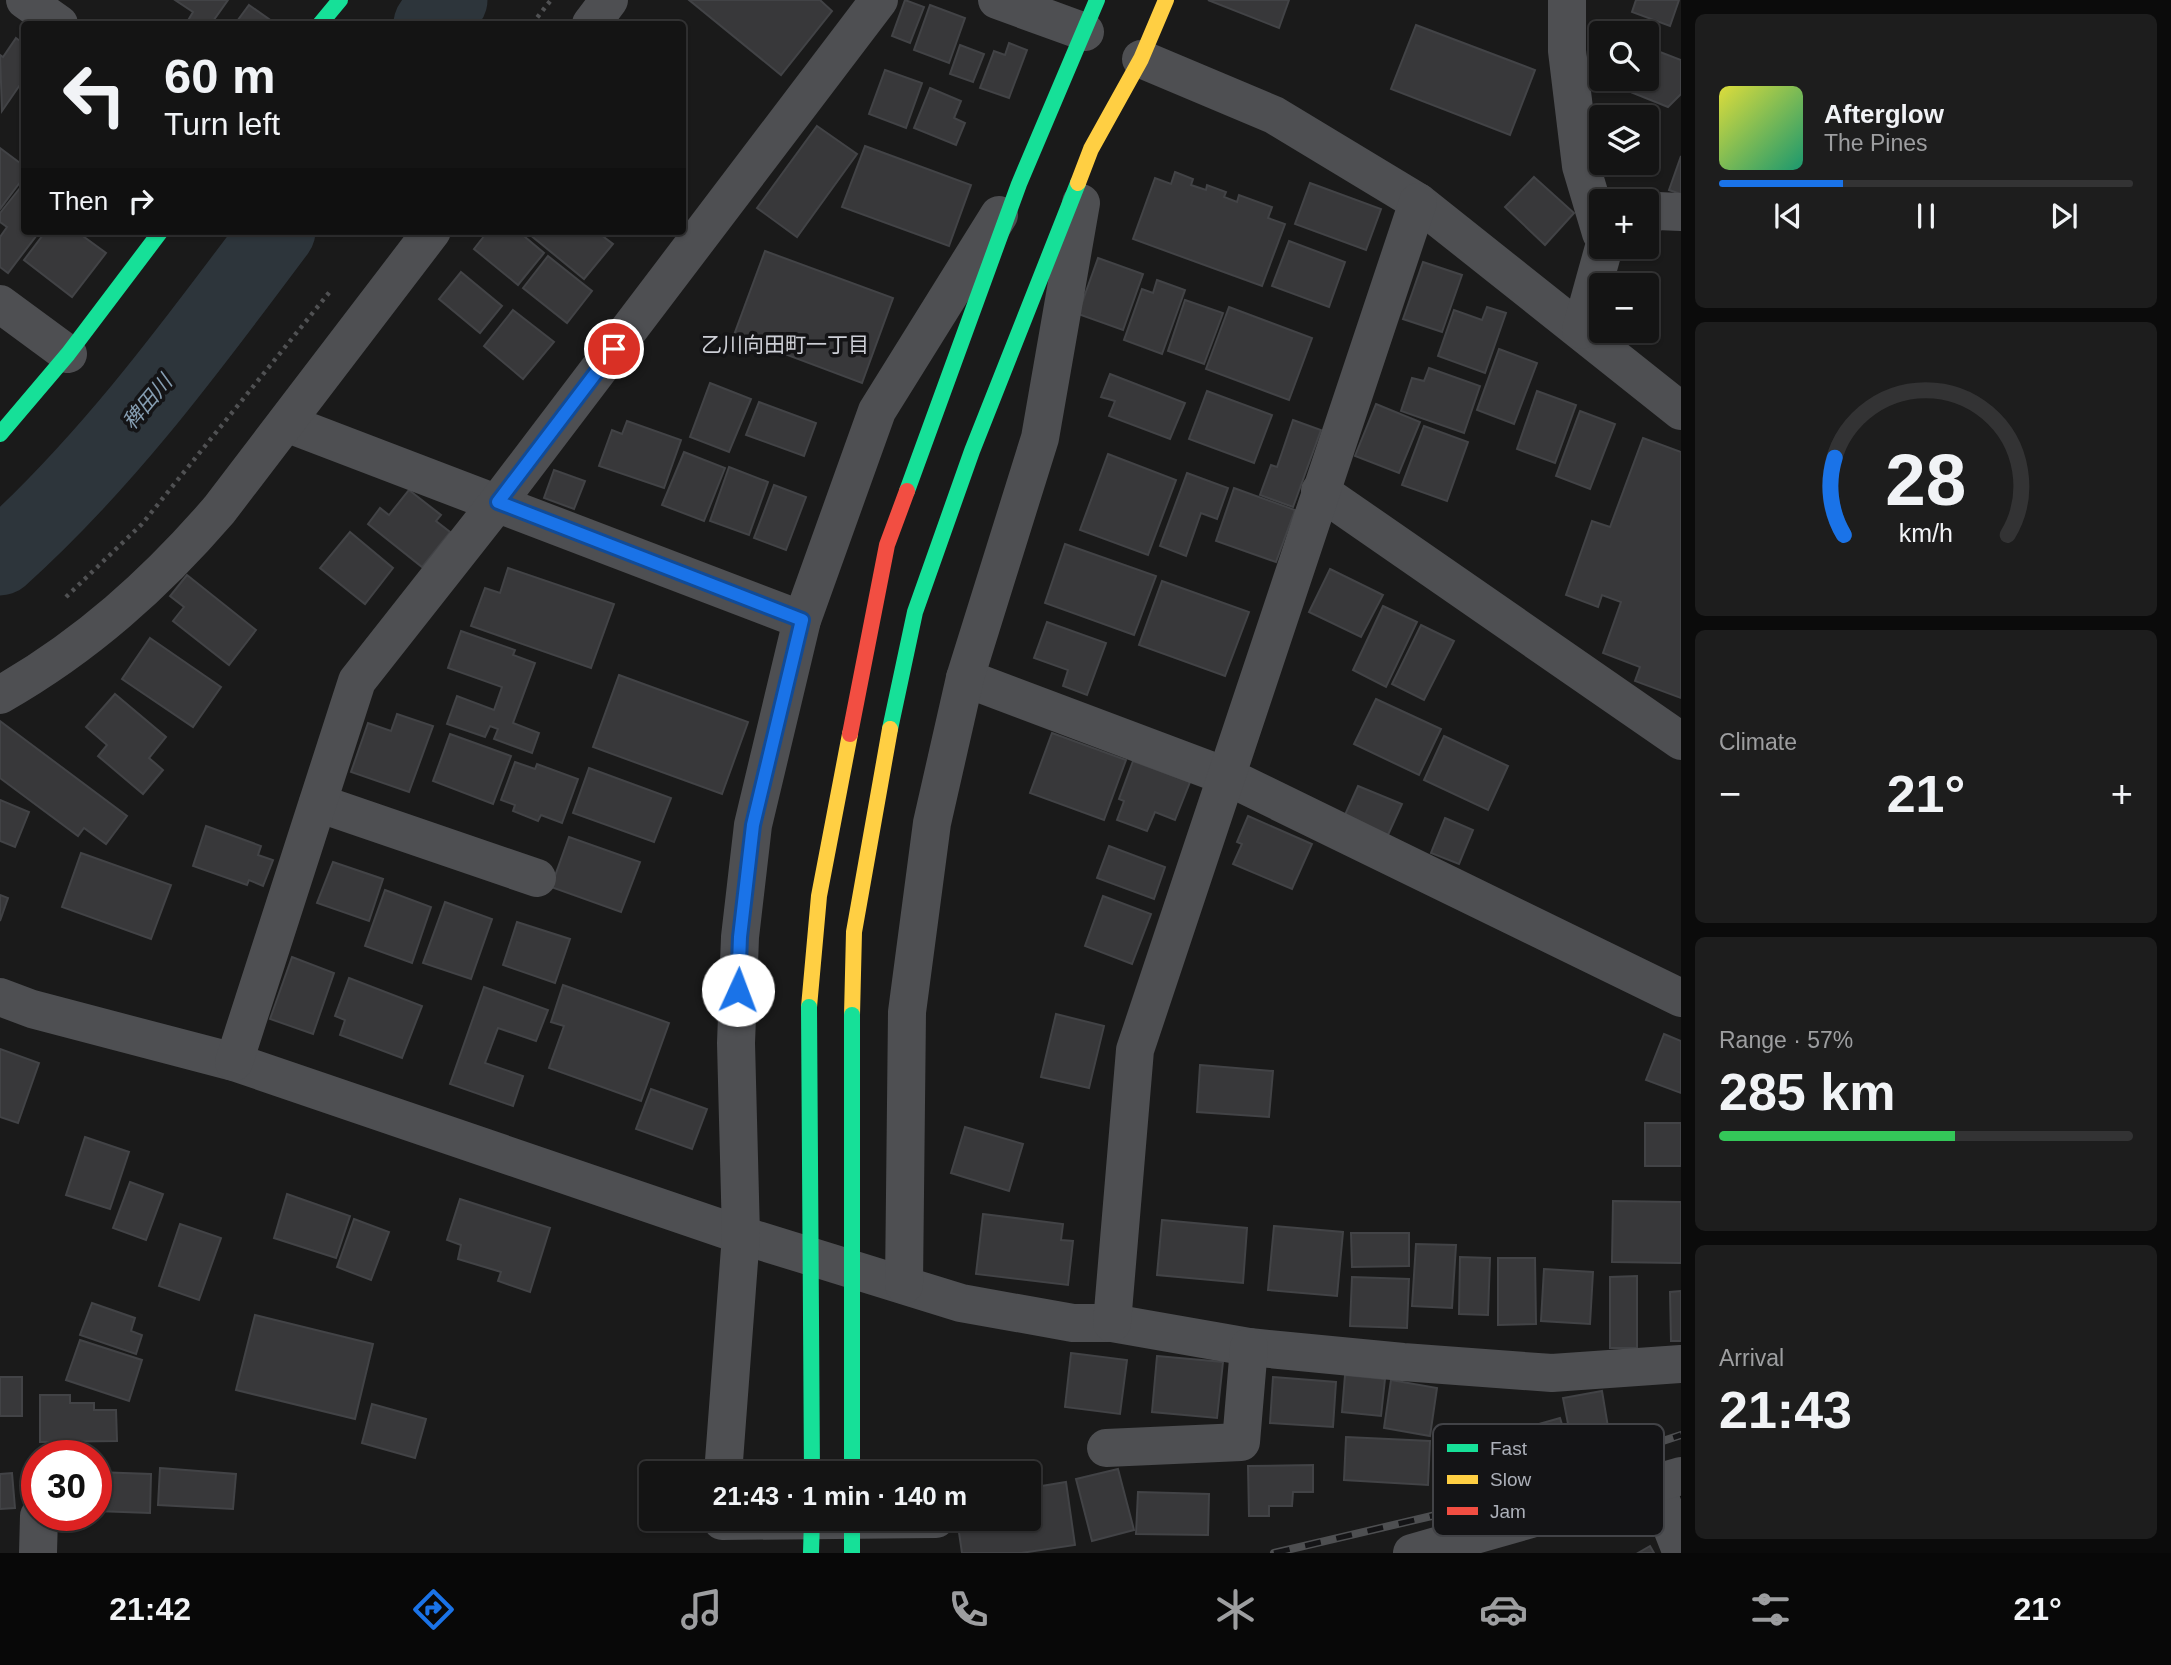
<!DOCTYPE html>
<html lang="en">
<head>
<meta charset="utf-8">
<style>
	:root { --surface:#141414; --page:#1d1d1d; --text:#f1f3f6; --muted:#9d9ea0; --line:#333334; --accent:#1a73e8 }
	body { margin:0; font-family:Arial,"Noto Sans JP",sans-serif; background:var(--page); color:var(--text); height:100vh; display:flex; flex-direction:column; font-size:26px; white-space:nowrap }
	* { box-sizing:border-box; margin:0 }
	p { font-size:23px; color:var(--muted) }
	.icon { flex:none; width:38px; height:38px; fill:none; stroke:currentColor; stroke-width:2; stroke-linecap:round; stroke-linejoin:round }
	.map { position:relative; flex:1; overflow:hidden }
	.sheet { display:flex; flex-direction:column; gap:14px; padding:14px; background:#0b0b0b; width:490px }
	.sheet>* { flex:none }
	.guide { position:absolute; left:21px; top:21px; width:665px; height:214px; border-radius:7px; box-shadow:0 2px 5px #0004,0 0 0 2px var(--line); background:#141414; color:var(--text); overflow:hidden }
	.controls { position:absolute; left:1589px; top:21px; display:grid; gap:14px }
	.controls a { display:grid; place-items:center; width:70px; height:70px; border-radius:7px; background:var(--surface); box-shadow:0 2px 5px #0004,0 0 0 2px var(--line); font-size:35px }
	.speed { position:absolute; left:21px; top:1440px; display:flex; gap:14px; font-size:35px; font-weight:700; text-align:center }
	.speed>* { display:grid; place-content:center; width:91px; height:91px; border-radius:50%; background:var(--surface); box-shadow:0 2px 5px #0004,0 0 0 2px var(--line); line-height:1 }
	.speed .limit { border:10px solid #d22; background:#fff; color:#111 }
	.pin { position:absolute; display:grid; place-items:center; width:60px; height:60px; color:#fff; margin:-30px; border:4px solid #fff; border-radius:50%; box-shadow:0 2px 7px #0007 }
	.me { position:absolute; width:77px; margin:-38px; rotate:2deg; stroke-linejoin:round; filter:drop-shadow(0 0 5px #0008) }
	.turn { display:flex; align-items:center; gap:24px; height:147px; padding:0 28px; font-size:32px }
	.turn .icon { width:91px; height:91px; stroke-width:2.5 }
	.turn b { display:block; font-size:49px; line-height:60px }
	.then { display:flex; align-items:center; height:66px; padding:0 28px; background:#0003; gap:14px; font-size:26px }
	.big { font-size:52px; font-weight:600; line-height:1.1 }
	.sheet .card { flex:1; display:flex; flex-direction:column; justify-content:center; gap:10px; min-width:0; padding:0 24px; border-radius:10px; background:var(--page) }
	.sheet .dial { align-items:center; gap:0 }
	.dial svg { height:182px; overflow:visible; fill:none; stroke:var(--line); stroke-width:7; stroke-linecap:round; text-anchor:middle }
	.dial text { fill:var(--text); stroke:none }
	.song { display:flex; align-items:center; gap:21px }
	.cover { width:84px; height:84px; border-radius:10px; background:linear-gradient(135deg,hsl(60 70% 55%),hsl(160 70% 35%)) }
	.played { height:7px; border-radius:4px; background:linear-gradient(90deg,var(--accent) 30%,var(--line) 30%) }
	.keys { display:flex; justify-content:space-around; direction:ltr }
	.heat { display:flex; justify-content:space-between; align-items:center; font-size:38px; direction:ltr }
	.charge { height:10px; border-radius:5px; background:linear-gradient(90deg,#34c759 57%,var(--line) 0) }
	.trip { position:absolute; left:639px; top:1461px; width:402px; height:70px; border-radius:7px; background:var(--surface); box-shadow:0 2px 5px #0004,0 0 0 2px var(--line); font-weight:600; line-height:70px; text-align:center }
	.menu { display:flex; height:112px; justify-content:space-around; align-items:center; background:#080808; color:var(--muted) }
	.menu .icon { width:49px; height:49px }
	.menu .current { color:var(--accent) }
	.menu b { font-size:32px; color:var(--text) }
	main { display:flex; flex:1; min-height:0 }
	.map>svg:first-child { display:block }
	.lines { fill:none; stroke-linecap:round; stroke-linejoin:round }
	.river { stroke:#2d353b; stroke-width:75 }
	.building { fill:#38383a; stroke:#424346; stroke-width:2 }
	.path { stroke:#505153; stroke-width:4.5; stroke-dasharray:3.5 5; stroke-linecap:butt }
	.street { stroke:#4e4f52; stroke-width:38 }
	.fast { stroke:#16e098; stroke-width:16 }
	.slow { stroke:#ffcf43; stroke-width:16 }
	.jam { stroke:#f24e42; stroke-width:16 }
	.rail-casing { stroke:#4e4f51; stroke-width:8 }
	.rail { stroke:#141416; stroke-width:5; stroke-dasharray:16; stroke-linecap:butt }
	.fast-bridge { stroke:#16e098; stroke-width:16 }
	.route-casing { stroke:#114b97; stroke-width:18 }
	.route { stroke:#1a73e8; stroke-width:12 }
	.labels { text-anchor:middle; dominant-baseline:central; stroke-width:7; stroke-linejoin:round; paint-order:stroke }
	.neighbourhood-label { font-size:21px; fill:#cdcfd6; stroke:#141416 }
	.water-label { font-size:21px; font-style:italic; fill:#869eb2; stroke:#141416 }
	.key { fill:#141416; stroke:#424347; stroke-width:2 }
	.key-label { font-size:19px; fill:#acb0b9 }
</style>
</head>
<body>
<main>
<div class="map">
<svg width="1681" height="1553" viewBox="0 0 1681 1553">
	<rect width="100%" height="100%" fill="#1a1a1a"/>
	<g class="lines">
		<g class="river">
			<path d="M431,24L450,0"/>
			<path d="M0,558C107,462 192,346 278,231"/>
		</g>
	</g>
	<g class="building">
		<path d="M175,0H228L211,24H191L187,22L193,12Z"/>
		<path d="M689,0H820L832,11L781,75Z"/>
		<path d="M905,0L924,7L910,43L892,36Z"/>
		<path d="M1208,0H1289L1279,28Z"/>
		<path d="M1636,0H1679L1670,26L1632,12Z"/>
		<path d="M249,5L276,24H235Z"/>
		<path d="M930,5L965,18L949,63L914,50Z"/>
		<path d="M1600,24L1624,33H1601V79H1616L1612,89L1589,80L1597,62L1587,58Z"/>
		<path d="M1416,25L1535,70L1510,135L1391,89Z"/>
		<path d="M16,38L24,44V79L2,111L0,55L3,57Z"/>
		<path d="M1009,43L1027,50L1009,98L980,88L994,51L1005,55Z"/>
		<path d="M960,45L984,54L973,82L950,74Z"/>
		<path d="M1647,47L1681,60V94L1668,107L1618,87L1621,79H1647Z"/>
		<path d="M885,70L922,83L906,128L869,114Z"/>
		<path d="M930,88L961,101L954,118L965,123L956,145L914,128Z"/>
		<path d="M817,126L857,154L797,237L757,208Z"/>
		<path d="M865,146L971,185L949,246L842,207Z"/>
		<path d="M0,148L24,166V177L0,209Z"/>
		<path d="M1681,156V194L1669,190Z"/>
		<path d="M1175,172L1193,179L1191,185L1206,190L1207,185L1226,192L1224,197L1237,202L1239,195L1272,207L1268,218L1285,224L1262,286L1133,239L1155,178L1171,184Z"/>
		<path d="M1534,177L1574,213L1545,245L1505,207Z"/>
		<path d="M24,183V231H40L8,273L0,267V237L7,227L0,222V213Z"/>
		<path d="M1310,183L1381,209L1366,250L1295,224Z"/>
		<path d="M46,231H76L106,253L72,297L24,260Z"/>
		<path d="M488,231H518L544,253L518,285L474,249Z"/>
		<path d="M531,231H596L613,244L584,279L529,234Z"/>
		<path d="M1289,241L1345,262L1329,307L1272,286Z"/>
		<path d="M765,251L893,298L862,383L734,335Z"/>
		<path d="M548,256L592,291L567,323L523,288Z"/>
		<path d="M1098,258L1143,274L1123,330L1078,314Z"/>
		<path d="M1423,262L1462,275L1442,332L1403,319Z"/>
		<path d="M461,272L502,306L480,333L439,299Z"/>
		<path d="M1157,280L1185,290L1162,354L1124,340L1142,289L1153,293Z"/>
		<path d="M1185,300L1223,313L1204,364L1168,351Z"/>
		<path d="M1229,307L1312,338L1289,400L1206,369Z"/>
		<path d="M1487,307L1506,313L1485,373L1438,356L1454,310L1482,320Z"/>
		<path d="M513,310L554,342L523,379L484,346Z"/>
		<path d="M1499,349L1537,363L1514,424L1477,410Z"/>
		<path d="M1429,368L1480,386L1464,433L1401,411L1412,378L1424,381Z"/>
		<path d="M1110,374L1185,403L1170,439L1109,416L1115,401L1101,397Z"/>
		<path d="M710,383L751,399L729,452L690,437Z"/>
		<path d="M1207,391L1272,415L1254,463L1189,439Z"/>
		<path d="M1537,391L1576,405L1555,463L1517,449Z"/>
		<path d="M759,402L816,423L804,456L746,435Z"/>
		<path d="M1376,404L1420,422L1399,473L1355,456Z"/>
		<path d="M1580,411L1615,424L1590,489L1556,476Z"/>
		<path d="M1293,420L1321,430L1293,507L1260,495L1271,465L1277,467Z"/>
		<path d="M627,421L681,440L664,488L599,466L612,430L622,434Z"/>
		<path d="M1424,426L1468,442L1447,501L1402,485Z"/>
		<path d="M1643,438L1681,452V698L1635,681L1640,667L1603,653L1621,602L1602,595L1598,607L1566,595L1592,521L1610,527Z"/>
		<path d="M684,452L725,468L704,521L662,505Z"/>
		<path d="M1108,454L1176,480L1148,555L1080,530Z"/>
		<path d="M729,467L768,482L749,535L710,521Z"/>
		<path d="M554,470L585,481L574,509L544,498Z"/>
		<path d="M1187,473L1228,488L1217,519L1201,513L1186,556L1160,546Z"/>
		<path d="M774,485L806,497L786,550L754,538Z"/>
		<path d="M1234,488L1295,510L1276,562L1216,541Z"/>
		<path d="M409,490L441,515L436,521L450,532L422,567L368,524L380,508L389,515Z"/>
		<path d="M350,532L393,568L365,604L320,568Z"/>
		<path d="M1065,544L1156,576L1134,635L1045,603Z"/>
		<path d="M508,568L614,604L591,668L471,626L485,588L500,593Z"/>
		<path d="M1330,569L1383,595L1361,637L1309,612Z"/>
		<path d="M187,575L256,630L229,665L173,621L184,607L170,596Z"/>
		<path d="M1162,581L1249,612L1225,676L1139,645Z"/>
		<path d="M1383,606L1417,622L1386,687L1353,670Z"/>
		<path d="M1047,622L1106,643L1087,695L1063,686L1068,670L1034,658Z"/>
		<path d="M1421,625L1454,641L1424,700L1392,684Z"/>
		<path d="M461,631L515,650L513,655L535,663L513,723L539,733L532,753L494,739L498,729L490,726L485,737L447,724L457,696L494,710L502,687L448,668Z"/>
		<path d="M150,638L221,687L193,727L122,679Z"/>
		<path d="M619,675L748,722L722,794L593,747Z"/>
		<path d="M115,694L166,737L149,758L163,770L143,794L98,756L107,745L86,727Z"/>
		<path d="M1376,699L1441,729L1419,775L1354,744Z"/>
		<path d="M397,714L433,726L409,792L351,772L368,723L391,731Z"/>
		<path d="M0,721L127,816L106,844L84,828L78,836L0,778Z"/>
		<path d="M1052,733L1126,760L1104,820L1030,793Z"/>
		<path d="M450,734L511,756L493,804L433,781Z"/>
		<path d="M1444,736L1508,766L1488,810L1424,780Z"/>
		<path d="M1133,761L1190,782L1175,820L1155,812L1147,831L1117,820L1124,801L1119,799Z"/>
		<path d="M515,762L535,769L537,764L578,779L562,823L541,815L538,821L513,811L515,805L501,800Z"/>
		<path d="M589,768L671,798L654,842L573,813Z"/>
		<path d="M1358,786L1402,804L1388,835L1344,817Z"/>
		<path d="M0,800L29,812L15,847L0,841Z"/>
		<path d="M1248,816L1312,844L1292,889L1233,864L1242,844L1237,842Z"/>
		<path d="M1445,818L1473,830L1459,864L1431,853Z"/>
		<path d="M206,826L261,846L258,855L273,860L263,886L249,880L247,885L193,866Z"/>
		<path d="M569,837L640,862L621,912L551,887Z"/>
		<path d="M1109,846L1165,867L1154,899L1097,878Z"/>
		<path d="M81,853L171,885L151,939L62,907Z"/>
		<path d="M333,862L383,879L369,921L317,903Z"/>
		<path d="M385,890L431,907L412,963L365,946Z"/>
		<path d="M0,895L8,898L0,921Z"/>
		<path d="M1103,896L1151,914L1132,964L1085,946Z"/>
		<path d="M445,902L492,919L471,979L423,963Z"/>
		<path d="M517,922L570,939L555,983L503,965Z"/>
		<path d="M292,957L334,973L313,1034L270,1019Z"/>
		<path d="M349,978L422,1006L402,1058L340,1035L345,1020L335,1016Z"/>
		<path d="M563,985L669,1023L641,1101L549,1068L564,1026L551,1022Z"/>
		<path d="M484,987L548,1010L536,1041L498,1028L485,1063L523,1076L513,1106L450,1084Z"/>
		<path d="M1056,1014L1104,1026L1089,1088L1041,1077Z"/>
		<path d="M1664,1034L1681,1041V1093L1646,1080Z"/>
		<path d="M0,1049L39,1063L18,1123L0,1117Z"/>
		<path d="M1200,1065L1273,1071L1269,1117L1197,1112Z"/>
		<path d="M651,1089L707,1109L692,1149L636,1129Z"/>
		<rect x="1645" y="1123" width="36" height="43"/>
		<path d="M965,1127L1023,1144L1009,1191L951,1173Z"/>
		<path d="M85,1137L129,1152L110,1209L66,1195Z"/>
		<path d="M130,1182L163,1194L146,1240L113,1228Z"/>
		<path d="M287,1194L350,1216L336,1258L274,1238Z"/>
		<path d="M460,1199L550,1228L530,1292L498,1281L501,1272L458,1259L461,1245L447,1240Z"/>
		<path d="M1613,1201L1681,1202V1263L1612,1262Z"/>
		<path d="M983,1214L1063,1224L1061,1240L1073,1241L1068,1285L976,1274Z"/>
		<path d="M354,1219L389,1232L371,1280L337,1267Z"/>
		<path d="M1162,1220L1247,1228L1243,1283L1157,1275Z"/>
		<path d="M180,1224L221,1238L199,1300L159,1286Z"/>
		<path d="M1274,1226L1343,1232L1337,1296L1268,1290Z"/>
		<path d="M1351,1233H1409V1266L1352,1267Z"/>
		<path d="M1416,1244L1456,1245L1452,1308L1412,1306Z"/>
		<path d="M1460,1257L1490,1258L1488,1315L1459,1314Z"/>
		<path d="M1498,1258H1535L1536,1324L1498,1325Z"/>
		<path d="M1544,1269L1593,1272L1590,1324L1541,1321Z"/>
		<path d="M1637,1276V1348H1610V1277Z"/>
		<path d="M1352,1277L1409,1279L1407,1328L1350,1326Z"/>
		<path d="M1681,1291V1341H1671L1670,1292Z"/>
		<path d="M92,1303L135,1318L131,1331L142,1335L136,1354L80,1335Z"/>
		<path d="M255,1315L373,1344L355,1419L236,1390Z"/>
		<path d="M80,1340L142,1360L129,1401L66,1380Z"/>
		<path d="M1071,1353L1127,1360L1120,1414L1065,1407Z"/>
		<path d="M1157,1356L1223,1362L1217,1418L1152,1412Z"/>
		<path d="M1345,1375L1385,1379L1381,1416L1342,1412Z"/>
		<rect x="0" y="1377" width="22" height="39"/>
		<path d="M1273,1377L1336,1382L1333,1427L1270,1423Z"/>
		<path d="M1391,1380L1437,1388L1430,1436L1384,1428Z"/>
		<path d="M1602,1391L1608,1427L1570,1434L1563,1398Z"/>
		<path d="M40,1395H70V1403H94V1410H116L117,1441L40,1442Z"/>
		<path d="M372,1404L426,1419L415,1458L362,1443Z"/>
		<path d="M1560,1418L1567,1440L1545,1447L1539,1424Z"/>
		<path d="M1346,1437L1430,1441L1428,1485L1344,1480Z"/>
		<path d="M1313,1465V1492H1293L1292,1506H1269V1516H1249L1248,1466Z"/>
		<path d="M160,1468L236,1474L233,1509L158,1505Z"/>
		<path d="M1118,1469L1134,1530L1092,1541L1076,1479Z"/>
		<path d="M96,1472L151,1474L150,1513L96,1511Z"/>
		<path d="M12,1473L15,1508L0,1509V1474Z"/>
		<path d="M1066,1482L1075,1545L1021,1553H962L957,1519H1029V1488Z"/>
		<path d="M1138,1492L1209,1494L1208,1535L1136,1534Z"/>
		<path d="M1650,1546L1654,1553H1638Z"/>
	</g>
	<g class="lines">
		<g class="path">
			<path d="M532,24L551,0"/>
			<path d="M66,597L142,524L332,289"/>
		</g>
		<g class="street">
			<path d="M25,0L59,24"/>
			<path d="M997,0L1085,32"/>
			<path d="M1567,0V51L1581,166L1601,233"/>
			<path d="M591,24L609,0"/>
			<path d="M1141,59L1274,115L1418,202L1681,411"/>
			<path d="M1647,217L1657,211L1681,212"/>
			<path d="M0,304L68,354"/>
			<path d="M1581,330L1604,247"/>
			<path d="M286,423L802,620"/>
			<path d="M1320,491L1681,741"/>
			<path d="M965,678L1228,777L1681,998"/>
			<path d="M0,695C86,646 155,584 219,510L432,231"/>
			<path d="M318,803L537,878"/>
			<path d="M0,997L32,1009L234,1062L741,1235L961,1303L1073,1323H1112L1249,1347L1403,1362L1552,1373L1681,1364"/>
			<path d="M234,1062L357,681L498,502L879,0"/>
			<path d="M904,1285L907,1012L932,823L965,678L1040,438L1081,203"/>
			<path d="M1112,1323L1135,1050L1418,202"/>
			<path d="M1106,1448L1241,1442L1249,1347"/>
			<path d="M723,1474L741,1235L736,1043L740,937L753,825L802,620L877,411L999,215"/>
			<path d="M1655,1485L1681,1551"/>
			<path d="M722,1521L936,1519"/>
			<path d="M38,1553L39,1516"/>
			<path d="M1412,1553L1681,1476"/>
		</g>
		<g class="fast">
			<path d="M320,24L340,0"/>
			<path d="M0,434L68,354L161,231"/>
			<path d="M907,491L1019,184L1097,0"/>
			<path d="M890,729L915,612L972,451L1078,183"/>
		</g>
		<g class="slow">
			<path d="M1078,183L1091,149L1141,59L1166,0"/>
			<path d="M809,1007L819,896L850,734"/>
			<path d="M852,1015L854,932L890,729"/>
		</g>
		<path class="jam" d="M850,734L887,545L907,491"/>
		<defs>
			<path id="rail" d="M1274,1553L1436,1515L1681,1435"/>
		</defs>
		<use href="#rail" class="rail-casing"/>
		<use href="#rail" class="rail"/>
		<g class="fast-bridge">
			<path d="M809,1007L812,1474"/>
			<path d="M852,1015V1474"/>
			<path d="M852,1519V1553"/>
			<path d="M811,1553L812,1519"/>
		</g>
	</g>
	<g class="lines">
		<defs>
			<path id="route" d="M614,349L498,502L802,620L753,825L740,937L738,990"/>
		</defs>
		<use href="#route" class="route-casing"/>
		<use href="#route" class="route"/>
	</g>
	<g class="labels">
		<g class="neighbourhood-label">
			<text x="785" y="344">乙川向田町一丁目</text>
		</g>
		<g class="water-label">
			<text transform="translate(147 402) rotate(-50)">稗田川</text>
		</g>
	</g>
	<rect x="1433" y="1424" width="231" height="112" rx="10" class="key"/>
	<rect x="1447" y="1444" width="31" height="8" fill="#16e098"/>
	<rect x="1447" y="1475" width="31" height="9" fill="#ffcf43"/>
	<rect x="1447" y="1507" width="31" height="8" fill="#f24e42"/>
	<g class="key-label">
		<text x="1490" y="1455">Fast</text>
		<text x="1490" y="1486">Slow</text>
		<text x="1490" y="1518">Jam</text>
	</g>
</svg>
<div class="controls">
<a><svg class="icon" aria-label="search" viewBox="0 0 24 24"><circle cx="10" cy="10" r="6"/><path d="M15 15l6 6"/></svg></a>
<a><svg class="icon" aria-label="layers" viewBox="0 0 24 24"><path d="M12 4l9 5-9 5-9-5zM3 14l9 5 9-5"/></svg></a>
<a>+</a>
<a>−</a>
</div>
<div class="speed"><div class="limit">30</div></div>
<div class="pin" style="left:614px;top:349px;background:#d93025"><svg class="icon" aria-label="arrive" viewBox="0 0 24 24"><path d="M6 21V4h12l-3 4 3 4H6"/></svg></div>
<svg class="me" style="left:738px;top:990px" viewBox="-20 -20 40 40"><circle r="19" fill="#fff"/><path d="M0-13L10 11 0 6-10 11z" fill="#1a73e8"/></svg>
<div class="trip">21:43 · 1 min · 140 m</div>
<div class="guide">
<div class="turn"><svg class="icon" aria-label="left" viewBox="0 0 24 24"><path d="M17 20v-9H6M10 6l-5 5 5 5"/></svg><div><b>60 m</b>Turn left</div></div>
<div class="then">Then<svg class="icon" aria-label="right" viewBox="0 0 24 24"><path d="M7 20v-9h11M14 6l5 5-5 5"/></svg></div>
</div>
</div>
<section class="sheet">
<div class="card">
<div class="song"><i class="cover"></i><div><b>Afterglow</b><p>The Pines</p></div></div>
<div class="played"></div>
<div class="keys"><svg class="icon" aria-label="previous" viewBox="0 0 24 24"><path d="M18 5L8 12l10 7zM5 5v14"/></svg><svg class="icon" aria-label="pause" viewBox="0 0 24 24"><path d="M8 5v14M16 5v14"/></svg><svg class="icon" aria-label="next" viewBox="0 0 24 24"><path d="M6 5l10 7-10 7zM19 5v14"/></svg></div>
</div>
<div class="card dial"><svg viewBox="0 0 100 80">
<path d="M14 69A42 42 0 1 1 86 69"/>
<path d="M14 69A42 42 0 0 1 10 35" stroke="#1a73e8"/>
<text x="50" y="56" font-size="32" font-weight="700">28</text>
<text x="50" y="72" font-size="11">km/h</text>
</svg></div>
<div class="card"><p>Climate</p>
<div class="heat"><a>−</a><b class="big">21°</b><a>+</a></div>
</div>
<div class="card"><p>Range · 57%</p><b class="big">285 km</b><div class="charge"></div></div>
<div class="card"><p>Arrival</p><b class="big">21:43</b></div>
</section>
</main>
<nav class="menu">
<b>21:42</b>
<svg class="icon current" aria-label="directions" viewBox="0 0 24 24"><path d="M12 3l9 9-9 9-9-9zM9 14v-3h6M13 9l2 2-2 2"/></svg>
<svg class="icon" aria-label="music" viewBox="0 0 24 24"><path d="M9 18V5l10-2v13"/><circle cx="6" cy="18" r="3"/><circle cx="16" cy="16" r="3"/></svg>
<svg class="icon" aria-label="phone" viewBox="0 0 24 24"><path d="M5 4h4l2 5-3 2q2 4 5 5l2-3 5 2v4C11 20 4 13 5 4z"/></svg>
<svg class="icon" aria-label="climate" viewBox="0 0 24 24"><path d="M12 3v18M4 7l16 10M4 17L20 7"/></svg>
<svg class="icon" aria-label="car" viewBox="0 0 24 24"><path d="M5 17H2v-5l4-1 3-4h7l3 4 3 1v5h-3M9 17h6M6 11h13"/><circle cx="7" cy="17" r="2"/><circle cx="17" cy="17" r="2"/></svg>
<svg class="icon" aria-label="filters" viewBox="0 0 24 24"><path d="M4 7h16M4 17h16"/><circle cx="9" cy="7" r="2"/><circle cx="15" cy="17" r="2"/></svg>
<b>21°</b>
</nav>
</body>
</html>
